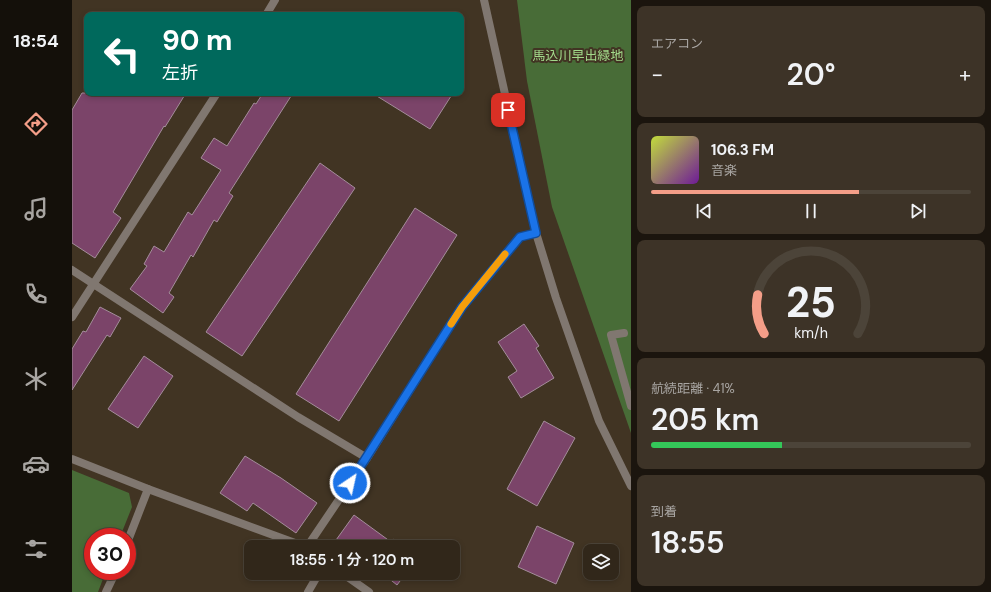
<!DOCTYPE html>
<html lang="ja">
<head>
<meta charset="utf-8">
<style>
	:root { --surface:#31271a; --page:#3d3327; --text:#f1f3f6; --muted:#a8a5a2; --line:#4c4439; --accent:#f49e88 }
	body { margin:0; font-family:"DM Sans","Noto Sans JP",sans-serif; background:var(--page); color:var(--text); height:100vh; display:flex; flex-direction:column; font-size:15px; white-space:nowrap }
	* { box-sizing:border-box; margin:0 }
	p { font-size:13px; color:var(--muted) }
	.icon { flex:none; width:22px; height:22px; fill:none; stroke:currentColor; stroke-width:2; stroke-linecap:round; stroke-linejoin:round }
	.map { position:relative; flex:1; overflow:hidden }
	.drawer { display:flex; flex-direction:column; gap:6px; padding:6px; background:#1b150e; width:360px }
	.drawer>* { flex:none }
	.guide { position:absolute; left:12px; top:12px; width:380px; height:84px; border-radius:8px; box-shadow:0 2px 6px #0003,0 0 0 1px var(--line); background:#00695c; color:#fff; overflow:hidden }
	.fabs { position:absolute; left:511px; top:544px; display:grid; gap:8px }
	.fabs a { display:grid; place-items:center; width:36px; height:36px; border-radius:8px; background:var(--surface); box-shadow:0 2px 6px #0003,0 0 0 1px var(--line); font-size:20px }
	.speed { position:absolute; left:12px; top:528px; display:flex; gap:8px; font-size:20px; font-weight:700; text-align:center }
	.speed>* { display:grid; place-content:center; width:52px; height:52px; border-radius:50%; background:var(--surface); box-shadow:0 2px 6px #0003,0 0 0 1px var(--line); line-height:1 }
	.speed .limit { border:6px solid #d22; background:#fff; color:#111 }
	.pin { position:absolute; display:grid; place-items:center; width:34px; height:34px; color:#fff; margin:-17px; border-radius:8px; box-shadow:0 2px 6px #0006 }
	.me { position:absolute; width:44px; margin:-22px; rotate:34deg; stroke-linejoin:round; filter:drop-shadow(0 0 3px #0008) }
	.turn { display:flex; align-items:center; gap:14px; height:84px; padding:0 12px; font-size:18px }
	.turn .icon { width:52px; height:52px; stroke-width:2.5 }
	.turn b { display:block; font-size:28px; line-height:34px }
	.big { font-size:30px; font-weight:600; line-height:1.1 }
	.drawer .widget { flex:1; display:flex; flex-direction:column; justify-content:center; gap:6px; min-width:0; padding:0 14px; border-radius:8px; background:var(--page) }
	.drawer .dial { align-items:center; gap:0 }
	.dial svg { height:104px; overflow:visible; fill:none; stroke:var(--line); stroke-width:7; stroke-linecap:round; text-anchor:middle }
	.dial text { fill:var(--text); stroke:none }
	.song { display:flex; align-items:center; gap:12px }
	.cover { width:48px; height:48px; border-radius:6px; background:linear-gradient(135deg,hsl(70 70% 55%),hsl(280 70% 35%)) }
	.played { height:4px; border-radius:2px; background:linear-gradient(90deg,var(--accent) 65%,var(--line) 65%) }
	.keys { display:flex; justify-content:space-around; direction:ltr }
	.heat { display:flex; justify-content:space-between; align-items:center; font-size:22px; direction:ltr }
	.charge { height:6px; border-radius:3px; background:linear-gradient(90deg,#34c759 41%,var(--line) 0) }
	.trip { position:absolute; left:172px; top:540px; width:216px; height:40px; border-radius:8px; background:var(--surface); box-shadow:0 2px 6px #0003,0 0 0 1px var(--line); font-weight:600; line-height:40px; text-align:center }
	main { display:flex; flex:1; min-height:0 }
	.menu { display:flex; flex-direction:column; width:72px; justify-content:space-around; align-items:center; background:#14100a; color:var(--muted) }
	.menu .icon { width:28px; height:28px }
	.menu .selected { color:var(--accent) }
	.menu b { font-size:18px; color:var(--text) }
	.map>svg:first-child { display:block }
	.green { fill:#486c37 }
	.building { fill:#7b4469; stroke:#a48d9b }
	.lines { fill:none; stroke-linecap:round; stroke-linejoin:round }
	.lane { stroke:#807770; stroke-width:8 }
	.street { stroke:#807770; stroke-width:8 }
	.route-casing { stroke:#114b97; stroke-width:10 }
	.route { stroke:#1a73e8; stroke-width:7 }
	.slow { stroke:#f59e0b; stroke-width:7 }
	.labels { text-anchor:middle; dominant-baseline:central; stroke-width:4; stroke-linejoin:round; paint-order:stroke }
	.park-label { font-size:13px; fill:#a2d98a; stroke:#413423 }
</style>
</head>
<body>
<main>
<nav class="menu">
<b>18:54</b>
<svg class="icon selected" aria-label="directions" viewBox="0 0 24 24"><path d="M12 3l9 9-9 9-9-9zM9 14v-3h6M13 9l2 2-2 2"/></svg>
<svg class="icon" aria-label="music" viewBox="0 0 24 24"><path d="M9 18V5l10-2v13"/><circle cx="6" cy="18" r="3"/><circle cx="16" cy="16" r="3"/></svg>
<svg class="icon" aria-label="phone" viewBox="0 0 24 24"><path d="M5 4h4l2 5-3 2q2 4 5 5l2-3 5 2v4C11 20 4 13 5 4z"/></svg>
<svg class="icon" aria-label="climate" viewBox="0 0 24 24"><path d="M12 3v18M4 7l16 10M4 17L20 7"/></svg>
<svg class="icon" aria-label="car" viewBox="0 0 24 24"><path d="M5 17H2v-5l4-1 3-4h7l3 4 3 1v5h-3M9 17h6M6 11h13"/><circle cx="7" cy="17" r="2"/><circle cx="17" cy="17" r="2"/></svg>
<svg class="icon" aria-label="filters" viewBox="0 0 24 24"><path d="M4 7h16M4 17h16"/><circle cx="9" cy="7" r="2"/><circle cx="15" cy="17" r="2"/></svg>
</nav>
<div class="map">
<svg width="559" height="592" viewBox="0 0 559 592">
	<rect width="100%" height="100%" fill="#413423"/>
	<g class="green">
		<path d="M445,0H559V433L480,207L455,81Z"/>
		<path d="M0,470L57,493L60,507L48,537H21V571H34L26,592H0Z"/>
	</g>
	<g class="building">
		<path d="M10,93H114L93,127L92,126L41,212L49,218L23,258L0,243V110Z"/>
		<path d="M191,93H221L157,193L161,196L145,222L142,220L121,257L119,255L97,293L102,297L91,313L58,289L75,266L72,264L82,246L92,252L116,212L120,215L149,170L129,158L142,138L155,146L182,103L184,104Z"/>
		<path d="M300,93H381L358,129Z"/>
		<path d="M248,163L283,188L170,356L134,332Z"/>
		<path d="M343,208L385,235L267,421L224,394Z"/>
		<path d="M28,307L49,318L38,337L35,335L0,390V349L11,331L14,332Z"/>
		<path d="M452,324L467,346L464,348L482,378L449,398L436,377L445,371L426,342Z"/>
		<path d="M72,356L101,376L66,428L36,409Z"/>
		<path d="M472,421L503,438L465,506L435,489Z"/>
		<path d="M173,456L209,478L245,503L224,533L181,503L175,511L148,493Z"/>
		<path d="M282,515L319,542L321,539L331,547H259Z"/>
		<path d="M465,526L502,543L484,584L446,567Z"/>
		<path d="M310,573H334L325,585Z"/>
	</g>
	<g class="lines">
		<path class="lane" d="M552,333L539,335L559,406"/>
		<g class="street">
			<path d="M412,0L464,233L484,298L527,421L559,486"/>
			<path d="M194,15L203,0"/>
			<path d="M0,270L226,417L295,458L235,547"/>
			<path d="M0,317L145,93"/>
			<path d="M295,458L390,307L448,237L464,233"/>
			<path d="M0,459L76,489L234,547"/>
			<path d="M55,543L76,489"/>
			<path d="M270,573L297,592"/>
			<path d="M34,592L44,571"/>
			<path d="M236,592L247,573"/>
		</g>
	</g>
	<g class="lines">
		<defs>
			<path id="route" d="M278,483L390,307L448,237L464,233L436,110"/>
		</defs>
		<use href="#route" class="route-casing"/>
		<use href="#route" class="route"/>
		<path class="slow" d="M379,324L390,307L433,254"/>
	</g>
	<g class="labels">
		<g class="park-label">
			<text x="506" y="55">馬込川早出緑地</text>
		</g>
	</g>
</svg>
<div class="fabs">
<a><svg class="icon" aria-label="layers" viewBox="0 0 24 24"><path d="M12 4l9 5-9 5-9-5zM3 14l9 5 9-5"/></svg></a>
</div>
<div class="speed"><div class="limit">30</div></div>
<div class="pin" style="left:436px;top:110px;background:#d93025"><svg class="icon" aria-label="arrive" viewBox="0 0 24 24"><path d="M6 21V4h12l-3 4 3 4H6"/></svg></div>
<svg class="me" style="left:278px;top:483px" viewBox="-20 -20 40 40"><circle r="17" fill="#1a73e8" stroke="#fff" stroke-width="3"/><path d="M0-11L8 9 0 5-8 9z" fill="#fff"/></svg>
<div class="trip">18:55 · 1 分 · 120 m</div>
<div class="guide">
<div class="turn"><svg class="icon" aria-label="left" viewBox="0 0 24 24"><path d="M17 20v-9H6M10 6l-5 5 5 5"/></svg><div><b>90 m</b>左折</div></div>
</div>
</div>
<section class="drawer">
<div class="widget"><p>エアコン</p>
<div class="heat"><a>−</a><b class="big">20°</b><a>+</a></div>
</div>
<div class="widget">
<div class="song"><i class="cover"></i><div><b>106.3 FM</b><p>音楽</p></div></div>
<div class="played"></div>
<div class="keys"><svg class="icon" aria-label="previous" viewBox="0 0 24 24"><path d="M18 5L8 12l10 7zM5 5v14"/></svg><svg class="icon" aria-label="pause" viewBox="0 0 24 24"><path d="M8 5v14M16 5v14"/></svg><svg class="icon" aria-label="next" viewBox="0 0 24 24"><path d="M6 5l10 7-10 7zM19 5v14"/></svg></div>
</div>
<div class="widget dial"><svg viewBox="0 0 100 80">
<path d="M14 69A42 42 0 1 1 86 69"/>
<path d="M14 69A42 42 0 0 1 9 39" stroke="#f49e88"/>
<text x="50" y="56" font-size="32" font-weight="700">25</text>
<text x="50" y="72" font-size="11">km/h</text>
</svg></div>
<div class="widget"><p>航続距離 · 41%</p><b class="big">205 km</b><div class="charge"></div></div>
<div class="widget"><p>到着</p><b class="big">18:55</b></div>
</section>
</main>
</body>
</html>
